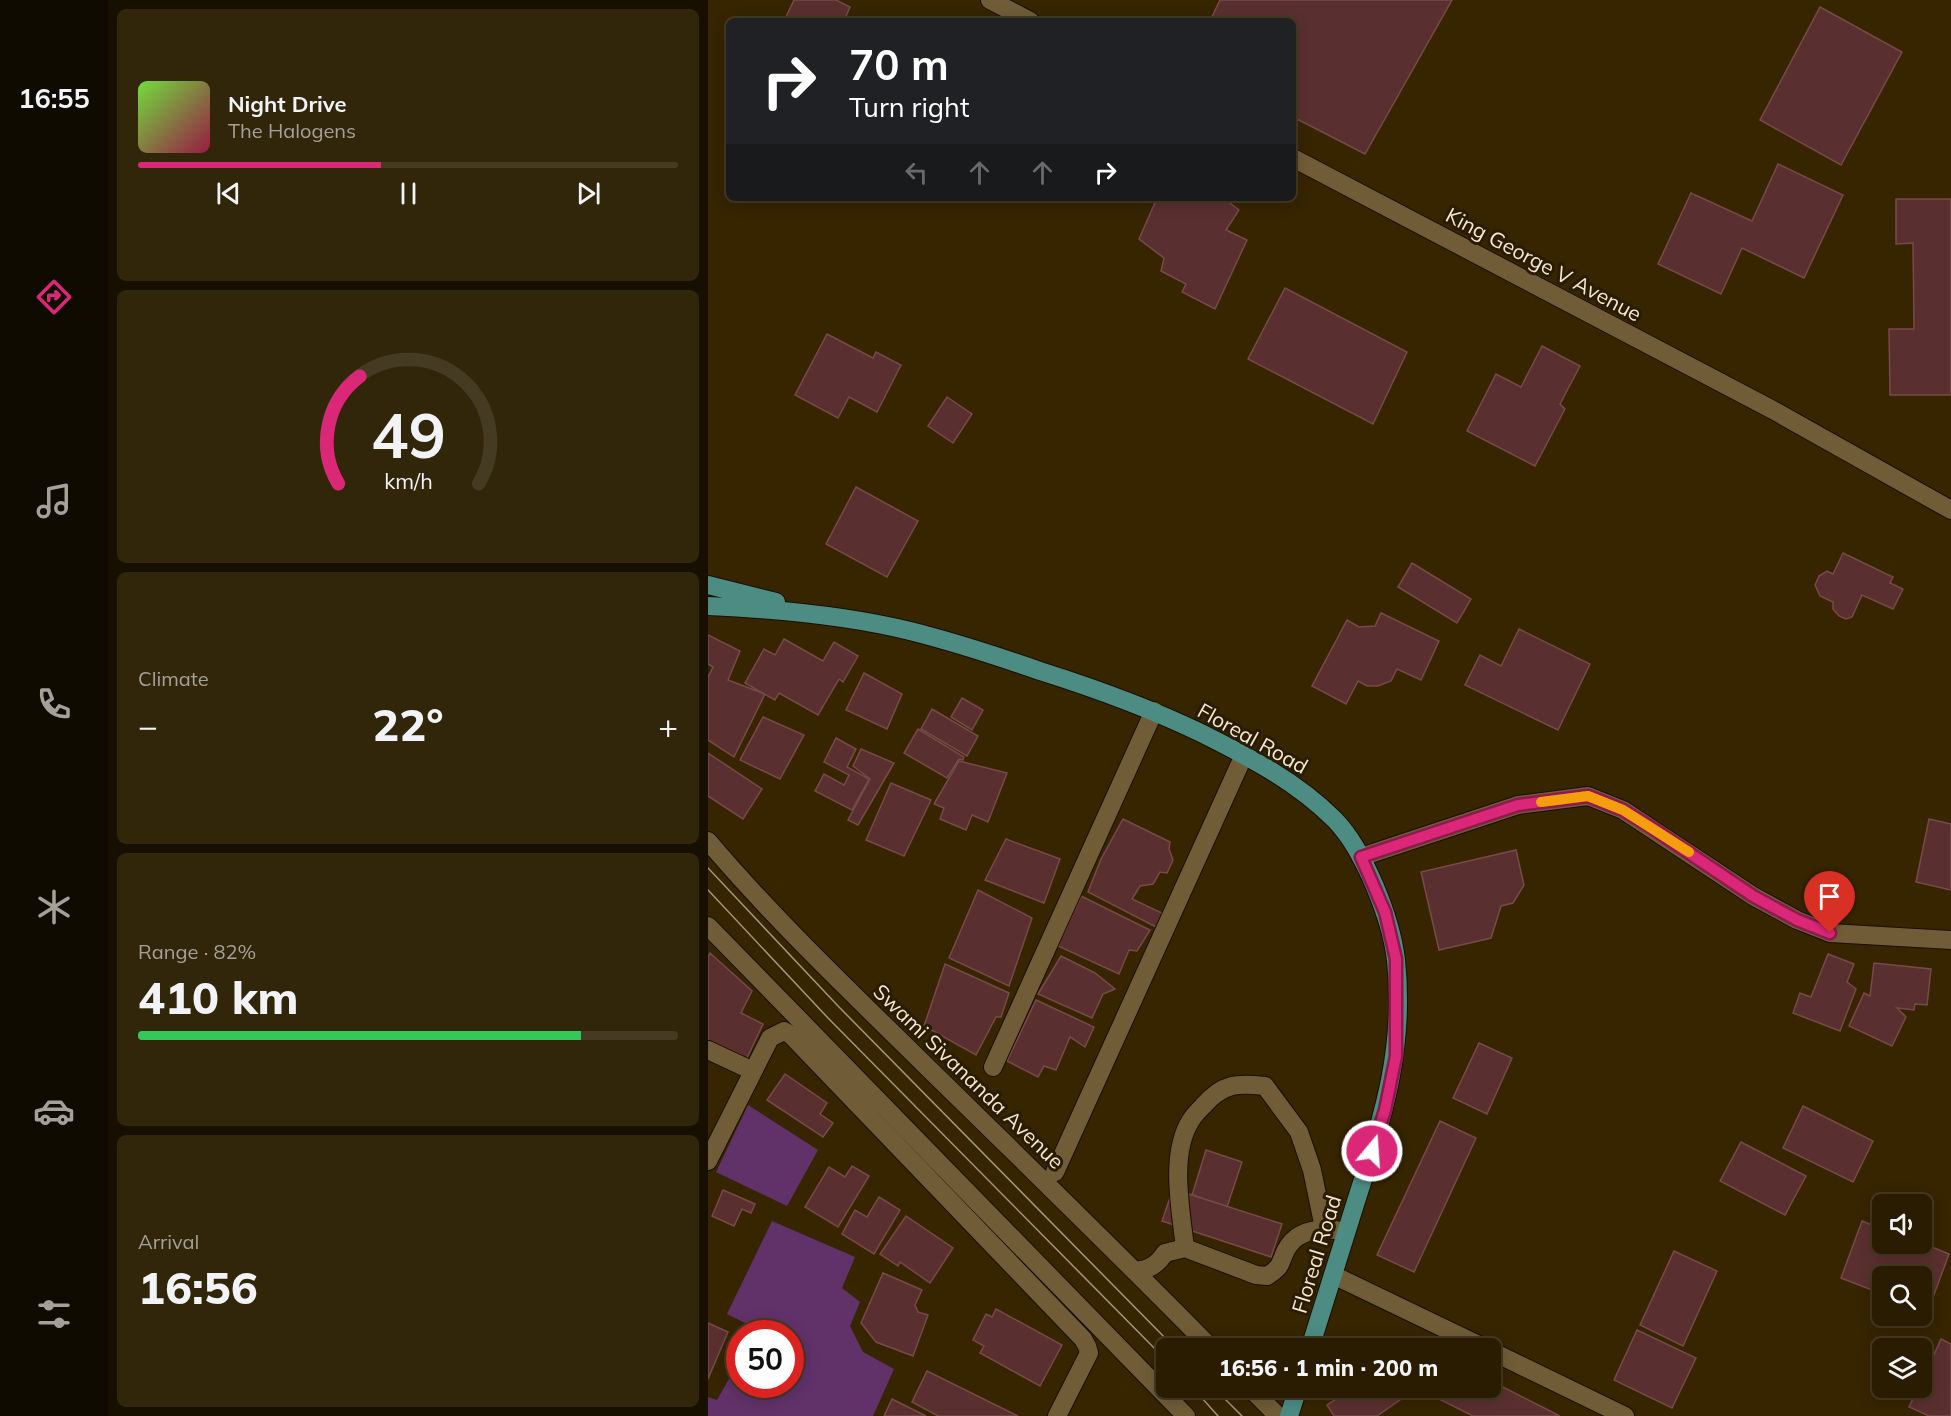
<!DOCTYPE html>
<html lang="en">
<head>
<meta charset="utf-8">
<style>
	:root { --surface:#291c00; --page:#31250a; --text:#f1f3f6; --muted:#a5a199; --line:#453a22; --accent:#db2777 }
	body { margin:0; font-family:Mulish,sans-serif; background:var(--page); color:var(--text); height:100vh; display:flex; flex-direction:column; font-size:22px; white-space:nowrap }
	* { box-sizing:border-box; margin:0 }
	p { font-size:20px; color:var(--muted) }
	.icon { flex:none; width:33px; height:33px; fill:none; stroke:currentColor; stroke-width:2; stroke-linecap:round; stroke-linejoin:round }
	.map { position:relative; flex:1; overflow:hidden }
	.details { display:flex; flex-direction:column; gap:9px; padding:9px; background:#170f00; width:600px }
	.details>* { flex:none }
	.guide { position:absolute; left:18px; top:18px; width:570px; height:183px; border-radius:9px; box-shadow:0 3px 15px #0003,0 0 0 2px var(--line); background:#202124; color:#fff; overflow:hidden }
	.tools { position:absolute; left:1164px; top:1194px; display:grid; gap:12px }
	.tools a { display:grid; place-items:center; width:60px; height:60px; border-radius:9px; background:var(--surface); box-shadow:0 3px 15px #0003,0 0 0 2px var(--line); font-size:30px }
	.speed { position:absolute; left:18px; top:1320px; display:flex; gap:12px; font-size:30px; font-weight:700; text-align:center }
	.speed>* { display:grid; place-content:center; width:78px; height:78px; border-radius:50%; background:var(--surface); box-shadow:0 3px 15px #0003,0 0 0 2px var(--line); line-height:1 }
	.speed .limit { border:9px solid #d22; background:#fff; color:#111 }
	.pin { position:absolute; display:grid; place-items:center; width:51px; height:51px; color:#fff; margin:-62px -26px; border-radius:50% 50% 50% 0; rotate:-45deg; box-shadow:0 0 6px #0007 }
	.pin .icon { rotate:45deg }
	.me { position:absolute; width:66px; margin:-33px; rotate:18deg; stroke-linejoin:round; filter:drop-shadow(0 0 4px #0008) }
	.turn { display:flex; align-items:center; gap:21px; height:126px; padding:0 24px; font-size:27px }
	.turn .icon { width:78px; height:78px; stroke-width:2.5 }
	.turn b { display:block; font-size:42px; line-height:51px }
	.lanes { display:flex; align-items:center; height:57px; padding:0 24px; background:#0003; justify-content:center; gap:30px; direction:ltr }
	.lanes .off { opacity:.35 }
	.big { font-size:45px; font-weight:800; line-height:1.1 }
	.details .card { flex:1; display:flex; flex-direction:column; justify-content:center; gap:9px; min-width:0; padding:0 21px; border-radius:9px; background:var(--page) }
	.details .dial { align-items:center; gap:0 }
	.dial svg { height:156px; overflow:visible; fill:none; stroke:var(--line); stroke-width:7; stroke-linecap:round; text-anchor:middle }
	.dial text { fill:var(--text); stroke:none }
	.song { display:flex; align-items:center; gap:18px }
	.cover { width:72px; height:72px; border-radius:9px; background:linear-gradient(135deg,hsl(100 70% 55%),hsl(340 70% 35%)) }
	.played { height:6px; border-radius:3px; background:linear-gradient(90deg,var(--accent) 45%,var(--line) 45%) }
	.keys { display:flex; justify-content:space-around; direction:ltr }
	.heat { display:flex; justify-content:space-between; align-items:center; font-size:33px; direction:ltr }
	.charge { height:9px; border-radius:4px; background:linear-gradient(90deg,#34c759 82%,var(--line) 0) }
	.trip { position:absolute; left:448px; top:1338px; width:345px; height:60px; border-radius:9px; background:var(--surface); box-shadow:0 3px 15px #0003,0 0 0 2px var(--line); font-weight:800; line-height:60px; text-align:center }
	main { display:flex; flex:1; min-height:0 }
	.tabs { display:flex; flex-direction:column; width:108px; justify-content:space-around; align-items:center; background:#100b00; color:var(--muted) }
	.tabs .icon { width:42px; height:42px }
	.tabs .current { color:var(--accent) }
	.tabs b { font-size:27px; color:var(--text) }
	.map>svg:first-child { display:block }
	.green { fill:#613269 }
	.building { fill:#59302f; stroke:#764a49; stroke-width:1.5 }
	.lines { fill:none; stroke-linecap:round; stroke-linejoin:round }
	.minor-casing { stroke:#190f00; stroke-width:20 }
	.major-casing { stroke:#190f00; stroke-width:20 }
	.minor { stroke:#705c37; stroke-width:18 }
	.major { stroke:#4d8c83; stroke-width:18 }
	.tram { stroke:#a5977b; stroke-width:1.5 }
	.route-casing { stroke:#8e194d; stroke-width:15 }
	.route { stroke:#db2777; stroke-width:10 }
	.slow { stroke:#f59e0b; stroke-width:10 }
	.labels { text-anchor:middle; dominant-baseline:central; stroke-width:6; stroke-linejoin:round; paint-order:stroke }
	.street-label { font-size:21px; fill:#f3e8d3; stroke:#2a1c01 }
</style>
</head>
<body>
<main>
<nav class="tabs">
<b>16:55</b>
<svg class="icon current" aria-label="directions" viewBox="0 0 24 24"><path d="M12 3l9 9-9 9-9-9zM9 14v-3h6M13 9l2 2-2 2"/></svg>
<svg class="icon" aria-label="music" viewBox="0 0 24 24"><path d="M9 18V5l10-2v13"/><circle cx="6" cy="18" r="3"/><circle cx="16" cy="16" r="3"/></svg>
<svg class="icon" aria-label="phone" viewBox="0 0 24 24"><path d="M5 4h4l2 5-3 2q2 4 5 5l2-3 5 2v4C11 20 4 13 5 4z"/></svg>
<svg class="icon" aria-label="climate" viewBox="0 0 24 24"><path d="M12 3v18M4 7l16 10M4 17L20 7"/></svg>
<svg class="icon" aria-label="car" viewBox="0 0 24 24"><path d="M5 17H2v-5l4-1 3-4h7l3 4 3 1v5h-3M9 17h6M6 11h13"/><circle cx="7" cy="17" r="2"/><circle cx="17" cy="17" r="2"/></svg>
<svg class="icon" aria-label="filters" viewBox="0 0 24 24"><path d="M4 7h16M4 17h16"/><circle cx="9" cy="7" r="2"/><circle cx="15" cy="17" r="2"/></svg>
</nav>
<section class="details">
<div class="card">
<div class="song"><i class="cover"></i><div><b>Night Drive</b><p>The Halogens</p></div></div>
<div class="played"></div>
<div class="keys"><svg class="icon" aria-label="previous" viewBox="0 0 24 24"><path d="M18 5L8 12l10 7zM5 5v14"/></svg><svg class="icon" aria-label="pause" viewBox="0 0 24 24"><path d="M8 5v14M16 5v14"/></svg><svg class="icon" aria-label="next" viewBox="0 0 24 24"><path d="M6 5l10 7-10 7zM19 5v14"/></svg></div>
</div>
<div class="card dial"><svg viewBox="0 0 100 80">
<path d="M14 69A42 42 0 1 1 86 69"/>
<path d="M14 69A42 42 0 0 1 25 14" stroke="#db2777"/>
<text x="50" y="56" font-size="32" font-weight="700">49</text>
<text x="50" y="72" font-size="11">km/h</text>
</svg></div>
<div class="card"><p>Climate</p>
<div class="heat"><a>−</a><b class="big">22°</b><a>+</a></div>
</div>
<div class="card"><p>Range · 82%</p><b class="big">410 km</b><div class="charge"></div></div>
<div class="card"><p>Arrival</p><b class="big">16:56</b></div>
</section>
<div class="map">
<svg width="1243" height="1416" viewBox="0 0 1243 1416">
	<rect width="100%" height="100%" fill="#372500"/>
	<g class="green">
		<path d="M40,1105L110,1150L79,1206L8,1172Z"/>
		<path d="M64,1221L147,1257L134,1288L152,1302L142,1326L155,1352L186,1369L165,1416H0V1397L9,1400L31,1361L32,1384H82V1334L47,1333L49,1329L19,1314Z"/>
	</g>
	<g class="building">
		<path d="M86,0H128L142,7L136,21H76Z"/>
		<path d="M512,0H744L657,154L585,117V21H502Z"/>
		<path d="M1112,7L1194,52L1133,165L1052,120Z"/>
		<path d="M1070,164L1135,195L1096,278L1034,248L1013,294L950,264L983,193L1044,221Z"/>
		<path d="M449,198H515L531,210L518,230L539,240L507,309L474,292L478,284L453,271L456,258L431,239Z"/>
		<path d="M1188,199H1243V395H1182L1181,329H1206L1205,243L1188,244Z"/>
		<path d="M577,288L699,352L665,424L540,359Z"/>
		<path d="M119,334L165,358L168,352L193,365L169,412L141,397L130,418L87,395Z"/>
		<path d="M834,346L872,366L852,404L857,409L827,466L759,431L788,374L813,387Z"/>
		<path d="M239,397L264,414L245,443L220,426Z"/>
		<path d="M148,487L210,521L179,577L118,544Z"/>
		<path d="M1135,553L1185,577L1182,583L1195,589L1185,609L1154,595L1144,617L1138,619L1131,616L1125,609V602L1112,596L1107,585L1111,576L1119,571L1125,574Z"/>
		<path d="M704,563L763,599L749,623L690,587Z"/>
		<path d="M673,613L731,641L713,680L689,669L683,681L670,686H659L650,681L638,704L604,686L639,620L651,627L667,626Z"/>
		<path d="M811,629L882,664L850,730L757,685L772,655L793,666Z"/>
		<path d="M0,635L32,651L20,680L57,694L26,757L0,740V677L5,667L0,664Z"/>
		<path d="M76,639L115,661L126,642L150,656L135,682L131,679L110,715L71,693L67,700L37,683L56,649L67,655Z"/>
		<path d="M156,673L194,694L179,729L138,710Z"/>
		<path d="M254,698L275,710L264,730L243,717Z"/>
		<path d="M224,709L270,736L259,756L213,729Z"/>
		<path d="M55,717L96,735L72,779L32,760Z"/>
		<path d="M210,729L256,757L255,760L251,759L239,778L196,753Z"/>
		<path d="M128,738L148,749L139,767L161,779L144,810L107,791L116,774L136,785L141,775L116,762Z"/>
		<path d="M153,749L186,763L150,825L140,820L162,779L145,766Z"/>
		<path d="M0,753L54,789L35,819L0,796Z"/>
		<path d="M251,761L299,773L280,822L264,815L258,830L232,819L236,808L226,804Z"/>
		<path d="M183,783L223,800L196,856L158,840Z"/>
		<path d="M415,819L462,842L461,849L465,860L459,873L452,872L445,884L432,886L424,899L456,914L448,927L380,892L393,859Z"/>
		<path d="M1221,819L1243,824V890L1208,882Z"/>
		<path d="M298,839L352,859L336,903L277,880Z"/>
		<path d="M808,850L816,885L805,903L793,906L783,938L731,950L713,872Z"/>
		<path d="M270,890L324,918L301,986L241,958Z"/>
		<path d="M373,896L442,930L429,951L421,950L411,974L350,946Z"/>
		<path d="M2,953L44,991L33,1013L55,1024L38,1060L0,1042V957Z"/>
		<path d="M1120,954L1146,964L1139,982L1148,989L1132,1031L1085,1013L1092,993L1103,997Z"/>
		<path d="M353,956L387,973L407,989L395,994L384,1018L330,994Z"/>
		<path d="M1166,963L1223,969L1219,1005L1207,1004L1206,1010L1189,1008L1198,1017L1184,1046L1141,1026L1156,993L1162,996Z"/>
		<path d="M237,964L301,993L293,1017H288L268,1055L216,1026Z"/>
		<path d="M328,1000L386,1027L377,1047L362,1037L348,1070L336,1066L330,1077L299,1061Z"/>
		<path d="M771,1043L804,1058L779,1114L745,1098Z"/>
		<path d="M77,1074L119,1103L112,1114L125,1123L115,1137L59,1100Z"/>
		<path d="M1095,1106L1165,1141L1145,1182L1075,1148Z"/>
		<path d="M732,1121L768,1138L706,1272L669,1255Z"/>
		<path d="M1033,1142L1098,1176L1077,1215L1012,1181Z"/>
		<path d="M498,1150L534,1162L519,1207L484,1195Z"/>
		<path d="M144,1166L161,1176L130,1227L97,1207L121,1167L137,1177Z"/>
		<path d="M465,1189L574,1224L563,1257L454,1221Z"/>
		<path d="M15,1190L47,1204L43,1213L34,1209L26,1226L4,1216Z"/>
		<path d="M171,1197L192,1210L166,1254L134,1234L147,1210L159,1217Z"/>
		<path d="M198,1216L245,1248L222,1283L192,1262L190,1266L172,1254Z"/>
		<path d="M1154,1221L1174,1229V1244L1214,1243L1241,1254L1220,1311L1214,1309V1276H1174V1294L1133,1278Z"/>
		<path d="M966,1251L1009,1271L975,1346L932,1325Z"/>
		<path d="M175,1273L214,1290L207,1305L210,1312L220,1315L205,1356L168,1342L153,1323Z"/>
		<path d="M288,1309L354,1345L332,1386L272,1353L276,1346L265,1340L278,1314L284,1317Z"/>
		<path d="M0,1323L20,1332L0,1379Z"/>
		<path d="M929,1330L988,1358L964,1408L906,1380Z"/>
		<path d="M1233,1339L1243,1344V1416H1221L1201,1407L1210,1388H1214V1381Z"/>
		<path d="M708,1344L717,1348H701Z"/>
		<path d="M219,1371L310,1416H230L204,1402Z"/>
		<path d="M783,1381L852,1416H765L709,1388L669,1416H626L619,1405L645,1388H783Z"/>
		<path d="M184,1399L218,1416H176Z"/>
	</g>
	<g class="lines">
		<defs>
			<g id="minor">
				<path d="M282,0L322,21"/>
				<path d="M585,158L1065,410L1243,510"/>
				<path d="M0,841C67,920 142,991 215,1063C312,1158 409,1252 503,1348"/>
				<path d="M653,857L810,805L880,796L915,810L1045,896L1089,920L1122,933L1243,940"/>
				<path d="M0,926L478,1416"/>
				<path d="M0,1050L45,1071"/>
				<path d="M285,1067L446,711"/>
				<path d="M0,1161L62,1038L76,1031L83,1035L375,1339L379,1346L381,1353L349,1416"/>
				<path d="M347,1172L536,755"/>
				<path d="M477,1248C473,1211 461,1154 483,1120C486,1115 491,1110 495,1106C515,1083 529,1083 557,1086L591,1132L604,1170L616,1228"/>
				<path d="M428,1271C442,1269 449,1265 457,1253L477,1248L548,1275L559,1276C575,1266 571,1264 578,1250C588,1231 609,1228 628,1230"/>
				<path d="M625,1275L777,1348"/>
				<path d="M783,1351L917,1416"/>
				<path d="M542,1388L570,1416"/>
			</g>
			<g id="major">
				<path d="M0,585L68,602"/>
				<path d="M0,606C67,609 137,615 202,631C246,642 289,656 332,671C389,689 439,707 493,733C541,757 588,781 627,820C656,850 683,918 688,960C697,1046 676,1115 650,1195C634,1246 618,1297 602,1348"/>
				<path d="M581,1416L590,1388"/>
			</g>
		</defs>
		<use href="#minor" class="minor-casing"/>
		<use href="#major" class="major-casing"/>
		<use href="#minor" class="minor"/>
		<use href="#major" class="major"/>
		<g class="tram">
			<path d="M0,868L131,1007L467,1348"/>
			<path d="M0,890L120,1018L459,1361"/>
			<path d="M485,1388L510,1416"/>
			<path d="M506,1388L534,1416"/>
		</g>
	</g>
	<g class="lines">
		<defs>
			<path id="route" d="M664,1151L677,1110L688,1056V959L677,912L653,857L810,805L880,796L915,810L944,828L1045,896L1089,920L1122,933"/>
		</defs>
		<use href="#route" class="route-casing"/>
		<use href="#route" class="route"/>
		<path class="slow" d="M833,802L880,796L915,810L981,852"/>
	</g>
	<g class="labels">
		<g class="street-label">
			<text transform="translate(836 264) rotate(28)">King George V Avenue</text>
			<text transform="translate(545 738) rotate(29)">Floreal Road</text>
			<text transform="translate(261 1076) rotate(44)">Swami Sivananda Avenue</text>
			<text transform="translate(608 1254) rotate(-73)">Floreal Road</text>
		</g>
	</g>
</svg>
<div class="tools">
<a><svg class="icon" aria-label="sound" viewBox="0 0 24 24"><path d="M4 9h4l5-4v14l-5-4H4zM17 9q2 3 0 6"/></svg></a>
<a><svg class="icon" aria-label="search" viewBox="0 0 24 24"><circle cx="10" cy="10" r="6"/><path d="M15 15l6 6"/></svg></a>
<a><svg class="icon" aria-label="layers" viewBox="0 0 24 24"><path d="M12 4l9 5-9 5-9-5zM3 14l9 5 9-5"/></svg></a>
</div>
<div class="speed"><div class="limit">50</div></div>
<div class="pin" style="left:1122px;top:933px;background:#d93025"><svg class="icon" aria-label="arrive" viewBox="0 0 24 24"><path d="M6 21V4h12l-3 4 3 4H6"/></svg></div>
<svg class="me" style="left:664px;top:1151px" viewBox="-20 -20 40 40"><circle r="17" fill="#db2777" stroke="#fff" stroke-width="3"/><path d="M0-11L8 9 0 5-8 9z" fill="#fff"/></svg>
<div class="trip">16:56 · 1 min · 200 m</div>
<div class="guide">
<div class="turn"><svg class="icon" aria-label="right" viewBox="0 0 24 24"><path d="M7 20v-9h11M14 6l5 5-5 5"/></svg><div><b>70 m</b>Turn right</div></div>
<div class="lanes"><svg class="icon off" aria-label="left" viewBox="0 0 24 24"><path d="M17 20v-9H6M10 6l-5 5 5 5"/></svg><svg class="icon off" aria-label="ahead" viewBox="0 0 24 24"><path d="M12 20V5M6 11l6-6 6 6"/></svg><svg class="icon off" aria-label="ahead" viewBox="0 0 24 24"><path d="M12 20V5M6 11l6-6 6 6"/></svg><svg class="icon" aria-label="right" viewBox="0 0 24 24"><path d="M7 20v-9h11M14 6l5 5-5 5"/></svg></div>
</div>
</div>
</main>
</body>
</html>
